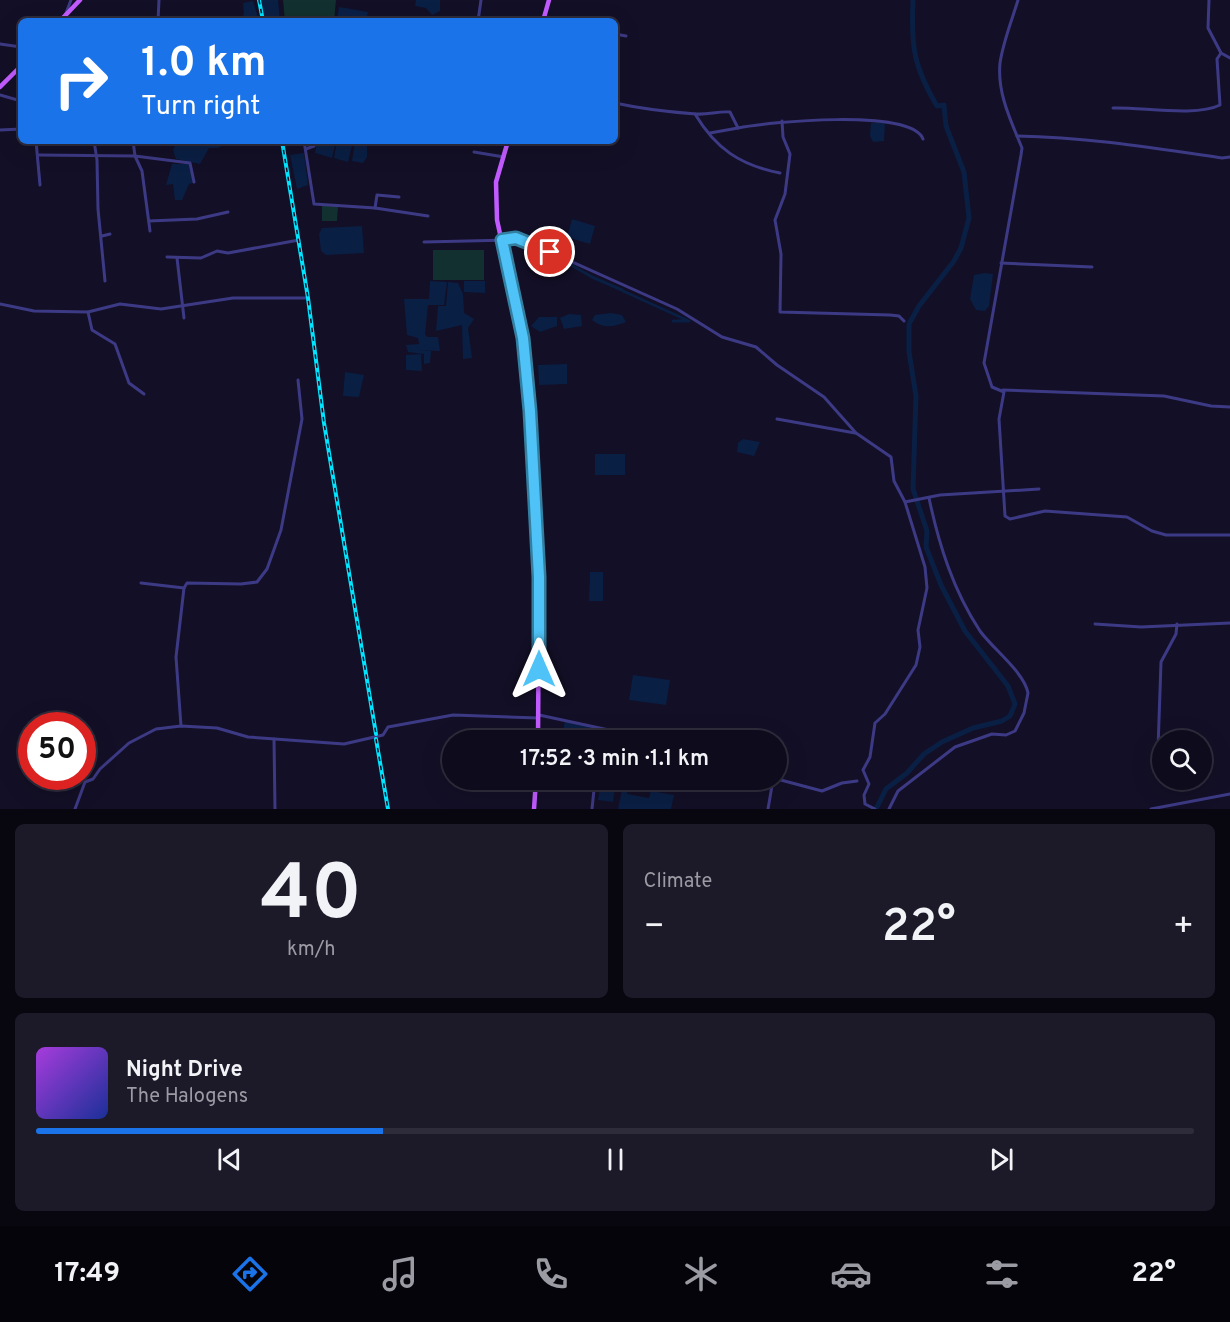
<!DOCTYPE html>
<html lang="en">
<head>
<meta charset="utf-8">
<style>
	:root { --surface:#0e0b1c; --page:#1c1929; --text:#f1f3f6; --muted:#9b9ba3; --line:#2e2b3b; --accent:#1a73e8 }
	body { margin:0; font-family:Overpass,sans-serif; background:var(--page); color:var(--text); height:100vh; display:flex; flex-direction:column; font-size:22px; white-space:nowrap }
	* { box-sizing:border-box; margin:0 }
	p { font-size:20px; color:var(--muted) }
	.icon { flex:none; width:33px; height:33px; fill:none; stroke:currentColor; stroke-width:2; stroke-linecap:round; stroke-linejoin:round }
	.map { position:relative; height:809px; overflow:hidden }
	.sheet { display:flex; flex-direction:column; gap:15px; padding:15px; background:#08060f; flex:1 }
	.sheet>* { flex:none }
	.banner { position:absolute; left:18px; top:18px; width:600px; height:126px; border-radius:9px; box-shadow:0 6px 24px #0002,0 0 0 2px var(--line); background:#1a73e8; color:#fff; overflow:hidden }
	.tools { position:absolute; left:1152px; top:730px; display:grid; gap:12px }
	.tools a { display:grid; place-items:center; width:60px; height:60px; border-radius:50%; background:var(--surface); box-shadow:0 6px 24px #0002,0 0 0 2px var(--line); font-size:30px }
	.speed { position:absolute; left:18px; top:712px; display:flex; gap:12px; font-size:30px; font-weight:700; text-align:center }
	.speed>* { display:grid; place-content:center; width:78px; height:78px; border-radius:50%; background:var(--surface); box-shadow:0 6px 24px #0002,0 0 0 2px var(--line); line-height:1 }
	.speed .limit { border:9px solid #d22; background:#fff; color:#111 }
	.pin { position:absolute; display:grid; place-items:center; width:51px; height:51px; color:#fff; margin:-26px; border:3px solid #fff; border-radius:50%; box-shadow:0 2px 6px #0007 }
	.me { position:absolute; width:66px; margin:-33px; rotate:0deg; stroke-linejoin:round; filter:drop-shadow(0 0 4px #0008) }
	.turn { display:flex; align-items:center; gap:21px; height:126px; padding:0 24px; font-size:27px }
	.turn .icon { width:78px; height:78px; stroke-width:2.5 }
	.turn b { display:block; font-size:42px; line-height:51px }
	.big { font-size:45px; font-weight:600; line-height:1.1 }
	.sheet .card { flex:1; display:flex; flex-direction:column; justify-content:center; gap:9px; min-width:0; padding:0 21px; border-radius:9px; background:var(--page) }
	.sheet .dial { align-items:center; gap:0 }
	.dial b { font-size:78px; line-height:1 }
	.song { display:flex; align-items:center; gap:18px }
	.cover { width:72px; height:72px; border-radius:9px; background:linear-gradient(135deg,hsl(280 70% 55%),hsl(230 70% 35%)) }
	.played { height:6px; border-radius:3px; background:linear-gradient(90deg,var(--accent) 30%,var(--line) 30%) }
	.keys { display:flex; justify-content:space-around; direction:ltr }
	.heat { display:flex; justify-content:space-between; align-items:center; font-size:33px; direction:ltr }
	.sheet .tiles { flex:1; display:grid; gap:15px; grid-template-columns:1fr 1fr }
	.card:last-child { grid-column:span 2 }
	.trip { position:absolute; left:442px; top:730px; width:345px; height:60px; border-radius:30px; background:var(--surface); box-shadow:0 6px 24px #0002,0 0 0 2px var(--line); font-weight:600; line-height:60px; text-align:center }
	.menu { display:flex; height:96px; justify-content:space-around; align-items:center; background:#06040b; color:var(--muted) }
	.menu .icon { width:42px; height:42px }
	.menu .on { color:var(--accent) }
	.menu b { font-size:27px; color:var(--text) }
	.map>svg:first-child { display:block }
	.green { fill:#12302f }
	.water { fill:#0a1f44 }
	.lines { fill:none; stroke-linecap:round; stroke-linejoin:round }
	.canal { stroke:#0a1f44; stroke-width:3 }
	.river { stroke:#0a1f44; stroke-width:5 }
	.minor { stroke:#3d3a85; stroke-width:3 }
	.major { stroke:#c25bff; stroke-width:4.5 }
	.rail-casing { stroke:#00e5ff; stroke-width:4 }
	.rail { stroke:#130f26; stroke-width:1.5; stroke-dasharray:4.5; stroke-linecap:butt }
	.minor-bridge { stroke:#3d3a85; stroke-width:3 }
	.route-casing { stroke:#337fa1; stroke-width:15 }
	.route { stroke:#4fc3f7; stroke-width:10 }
</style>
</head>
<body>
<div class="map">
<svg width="1230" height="809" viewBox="0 0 1230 809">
	<rect width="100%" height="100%" fill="#130f26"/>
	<g class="green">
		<path d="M283,0H336L334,21H285Z"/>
		<path d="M322,206H338L337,221H322Z"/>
		<rect x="433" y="250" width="51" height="30"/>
	</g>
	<g class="water">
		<path d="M261,0H278L280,20L264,21Z"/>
		<path d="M416,0H440V11L432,15L426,8L415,6Z"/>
		<path d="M253,1L259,21H239L244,14L243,3Z"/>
		<path d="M339,7L368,12L366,21H337Z"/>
		<path d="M871,123H885L884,141L873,142L870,136Z"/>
		<path d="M177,141H209L223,145L218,148H209L200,164L176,159L173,150Z"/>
		<path d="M317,141H336L332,158L315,153Z"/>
		<path d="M337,141H353L348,162L334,158Z"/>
		<path d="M355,141H371L367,142V157L363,163L352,161Z"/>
		<path d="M304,153L308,185L297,189L290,155Z"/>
		<path d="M172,164H191L193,183L189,184L182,200H175L173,184L166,185Z"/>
		<path d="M572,219L595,226L590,244L567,237Z"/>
		<path d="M362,226L364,253L326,255L321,251L319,234L322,228Z"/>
		<path d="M984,273L993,274L989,306L985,311L976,310L970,299L974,275Z"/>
		<path d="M430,281L447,282L444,305H428L425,334L427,337H438L440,351L416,350L431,351L430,363L424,364V354L408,352L406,345L419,344L418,338L407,335L404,299H429Z"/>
		<path d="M464,281H485V293L464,292Z"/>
		<path d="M448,282L458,283L463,294L464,313L474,319L468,328L472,358L463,359L462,325L436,331L438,306H446Z"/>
		<path d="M611,313L622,315L626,322C613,327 604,329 592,320L595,315Z"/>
		<path d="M569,314L581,315L582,326L564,329L560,318Z"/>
		<path d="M539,317H557V326L540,332L531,326Z"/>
		<path d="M421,354L422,371L406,370V355Z"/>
		<path d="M567,364V384L539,385L538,365Z"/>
		<path d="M345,372L364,375L359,397L343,396Z"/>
		<path d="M743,439L760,442L754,456L737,452L738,443Z"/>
		<rect x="595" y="454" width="30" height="21"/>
		<path d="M590,572H603V601H589Z"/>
		<path d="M633,675L670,680L666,705L629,700Z"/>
		<path d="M565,721L604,729L601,741H561Z"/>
		<path d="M601,780L616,781L613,802L598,800Z"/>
		<path d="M624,780L629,781L627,794L649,798L651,791L674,795L671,809H618Z"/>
	</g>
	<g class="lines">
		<g class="canal">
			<path d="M552,254L592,277L622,290"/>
			<path d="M623,291L689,321H673"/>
		</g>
		<path class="river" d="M876,809L886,789L907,773L924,754L942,742L973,728L1002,721L1010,716L1015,704L1008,686L965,631L941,585L926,547L927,531L913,489L916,396L909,352V324L919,306L954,261L961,248L969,218L964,172L946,126L944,105L937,106C913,65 911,46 913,0"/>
		<g class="minor">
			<path d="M1018,0C1012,20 1003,42 1000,63C997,93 1011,121 1022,148L1021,155L984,363L992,387L1004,392L999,419L1005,516L1010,519L1045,511L1127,517L1152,531L1166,535H1230"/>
			<path d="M66,13L71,0"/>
			<path d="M544,18L555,21"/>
			<path d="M158,21L159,0"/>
			<path d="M478,21L481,0"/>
			<path d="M615,34L626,36"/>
			<path d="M0,44L21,47"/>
			<path d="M1221,53L1230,58"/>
			<path d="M0,95L21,101"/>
			<path d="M615,103C642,109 669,112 696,114C708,115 718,111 730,112L738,128C767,122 911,108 923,139"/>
			<path d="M1113,108C1142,107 1196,117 1220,105L1217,59L1221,53L1208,28L1209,0"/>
			<path d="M695,114C716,149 740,165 780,173"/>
			<path d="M782,121L783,137L790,154L785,194L775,220L781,254L780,312L890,315L899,316L904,321"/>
			<path d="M0,130L21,129"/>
			<path d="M710,133L738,128"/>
			<path d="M1017,136C1086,137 1154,148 1222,158L1230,157"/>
			<path d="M36,141L40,185"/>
			<path d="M94,141L97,160L98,209L105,281"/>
			<path d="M133,141L135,156L190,163L194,182"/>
			<path d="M304,141L314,204L375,208L428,216"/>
			<path d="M306,149L314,146L315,141"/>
			<path d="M474,152L504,157"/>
			<path d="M39,155L135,156L142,171L150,231"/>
			<path d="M375,208L377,195L399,197"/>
			<path d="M149,221L197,219L228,212"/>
			<path d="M102,236L110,234"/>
			<path d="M424,242L515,240L533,245"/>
			<path d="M550,252L677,309L722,337L756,347L777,365L824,397L856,433L891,457L894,481L905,502L925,567L927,588L918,630L920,647L916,665L885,714L875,723L870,757L863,770L869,784L864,795L865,804L875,809"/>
			<path d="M167,257L201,258L217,251L228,253L299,240"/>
			<path d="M177,258L184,318"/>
			<path d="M1001,263L1092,267"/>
			<path d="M0,304L34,311L88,312L120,304L161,309L233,298H308"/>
			<path d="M88,312L92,330L115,344L129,383L144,394"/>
			<path d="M1003,390L1164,396L1211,406L1230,407"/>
			<path d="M777,419L855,433"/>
			<path d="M905,502L940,495L1039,489"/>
			<path d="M141,583L184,588"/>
			<path d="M1095,624L1141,627L1230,623"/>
			<path d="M539,715L660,741"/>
			<path d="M181,726L176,657L184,588L187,583L241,584L257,582L267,569L281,530L302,419L298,380"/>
			<path d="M274,739L275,809"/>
			<path d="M1158,749L1161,662L1176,634L1177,624"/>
			<path d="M777,779L822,791L842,783L857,781"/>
			<path d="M75,809L85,782L93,779L100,769L129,743L156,729L181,726L217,728L248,737L344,744L383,735L388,727L453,715L538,718"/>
			<path d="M592,809L595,780"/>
			<path d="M768,809L773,780"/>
			<path d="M889,809L898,791L955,747L992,734L1006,735L1015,731L1024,713L1028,693C1024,672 993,649 980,631C953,590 939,545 929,498"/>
			<path d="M1151,809L1230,794"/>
		</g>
		<g class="major">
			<path d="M60,21L80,0"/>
			<path d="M543,21L549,0"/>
			<path d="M0,87L21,66"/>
			<path d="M508,141L496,182L497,220L523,338L529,411L539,577L538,741"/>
			<path d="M534,809L536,780"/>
		</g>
		<defs>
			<g id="rail">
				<path d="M259,0L263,21"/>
				<path d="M282,141L308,298L324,423L376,734"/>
				<path d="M376,739L388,809"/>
			</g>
		</defs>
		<use href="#rail" class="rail-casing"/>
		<use href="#rail" class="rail"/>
		<path class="minor-bridge" d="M531,244L550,252"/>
	</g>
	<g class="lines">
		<defs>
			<path id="route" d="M539,669V577L530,411L523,338L502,240L516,238L550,252"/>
		</defs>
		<use href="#route" class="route-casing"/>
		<use href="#route" class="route"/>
	</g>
</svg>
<div class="tools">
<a><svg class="icon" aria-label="search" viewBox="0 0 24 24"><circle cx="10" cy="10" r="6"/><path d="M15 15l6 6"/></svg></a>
</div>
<div class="speed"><div class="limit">50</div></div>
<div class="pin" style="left:550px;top:252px;background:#d93025"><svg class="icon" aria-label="arrive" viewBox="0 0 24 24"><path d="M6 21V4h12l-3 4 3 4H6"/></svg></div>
<svg class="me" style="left:539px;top:669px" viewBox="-20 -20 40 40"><path d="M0-17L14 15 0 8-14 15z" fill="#4fc3f7" stroke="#fff" stroke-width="4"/></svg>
<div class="trip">17:52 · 3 min · 1.1 km</div>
<div class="banner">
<div class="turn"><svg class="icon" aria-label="right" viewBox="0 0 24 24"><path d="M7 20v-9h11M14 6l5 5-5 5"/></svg><div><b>1.0 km</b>Turn right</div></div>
</div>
</div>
<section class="sheet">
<div class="tiles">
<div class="card dial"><b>40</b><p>km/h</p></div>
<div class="card"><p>Climate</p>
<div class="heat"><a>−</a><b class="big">22°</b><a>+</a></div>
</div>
<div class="card">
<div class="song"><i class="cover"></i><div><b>Night Drive</b><p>The Halogens</p></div></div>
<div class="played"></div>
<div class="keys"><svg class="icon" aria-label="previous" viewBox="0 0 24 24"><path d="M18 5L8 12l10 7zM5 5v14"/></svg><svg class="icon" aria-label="pause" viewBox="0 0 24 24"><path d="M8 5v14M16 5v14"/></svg><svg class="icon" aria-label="next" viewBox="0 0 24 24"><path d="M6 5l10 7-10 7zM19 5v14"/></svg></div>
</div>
</div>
</section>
<nav class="menu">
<b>17:49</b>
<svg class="icon on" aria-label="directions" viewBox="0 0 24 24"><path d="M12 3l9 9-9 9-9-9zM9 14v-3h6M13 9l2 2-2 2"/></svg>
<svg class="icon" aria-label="music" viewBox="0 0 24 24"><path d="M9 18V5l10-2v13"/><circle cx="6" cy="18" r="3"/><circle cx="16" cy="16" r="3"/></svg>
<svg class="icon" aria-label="phone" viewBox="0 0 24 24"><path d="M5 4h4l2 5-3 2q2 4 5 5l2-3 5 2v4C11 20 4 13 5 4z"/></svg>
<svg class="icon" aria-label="climate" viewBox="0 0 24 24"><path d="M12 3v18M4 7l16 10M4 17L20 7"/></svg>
<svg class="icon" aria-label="car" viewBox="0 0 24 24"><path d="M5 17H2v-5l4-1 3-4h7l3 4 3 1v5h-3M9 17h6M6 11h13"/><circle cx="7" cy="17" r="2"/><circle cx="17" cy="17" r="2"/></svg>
<svg class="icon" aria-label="filters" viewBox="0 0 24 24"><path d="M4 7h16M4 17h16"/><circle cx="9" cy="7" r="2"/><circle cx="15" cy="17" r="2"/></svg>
<b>22°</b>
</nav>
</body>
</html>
